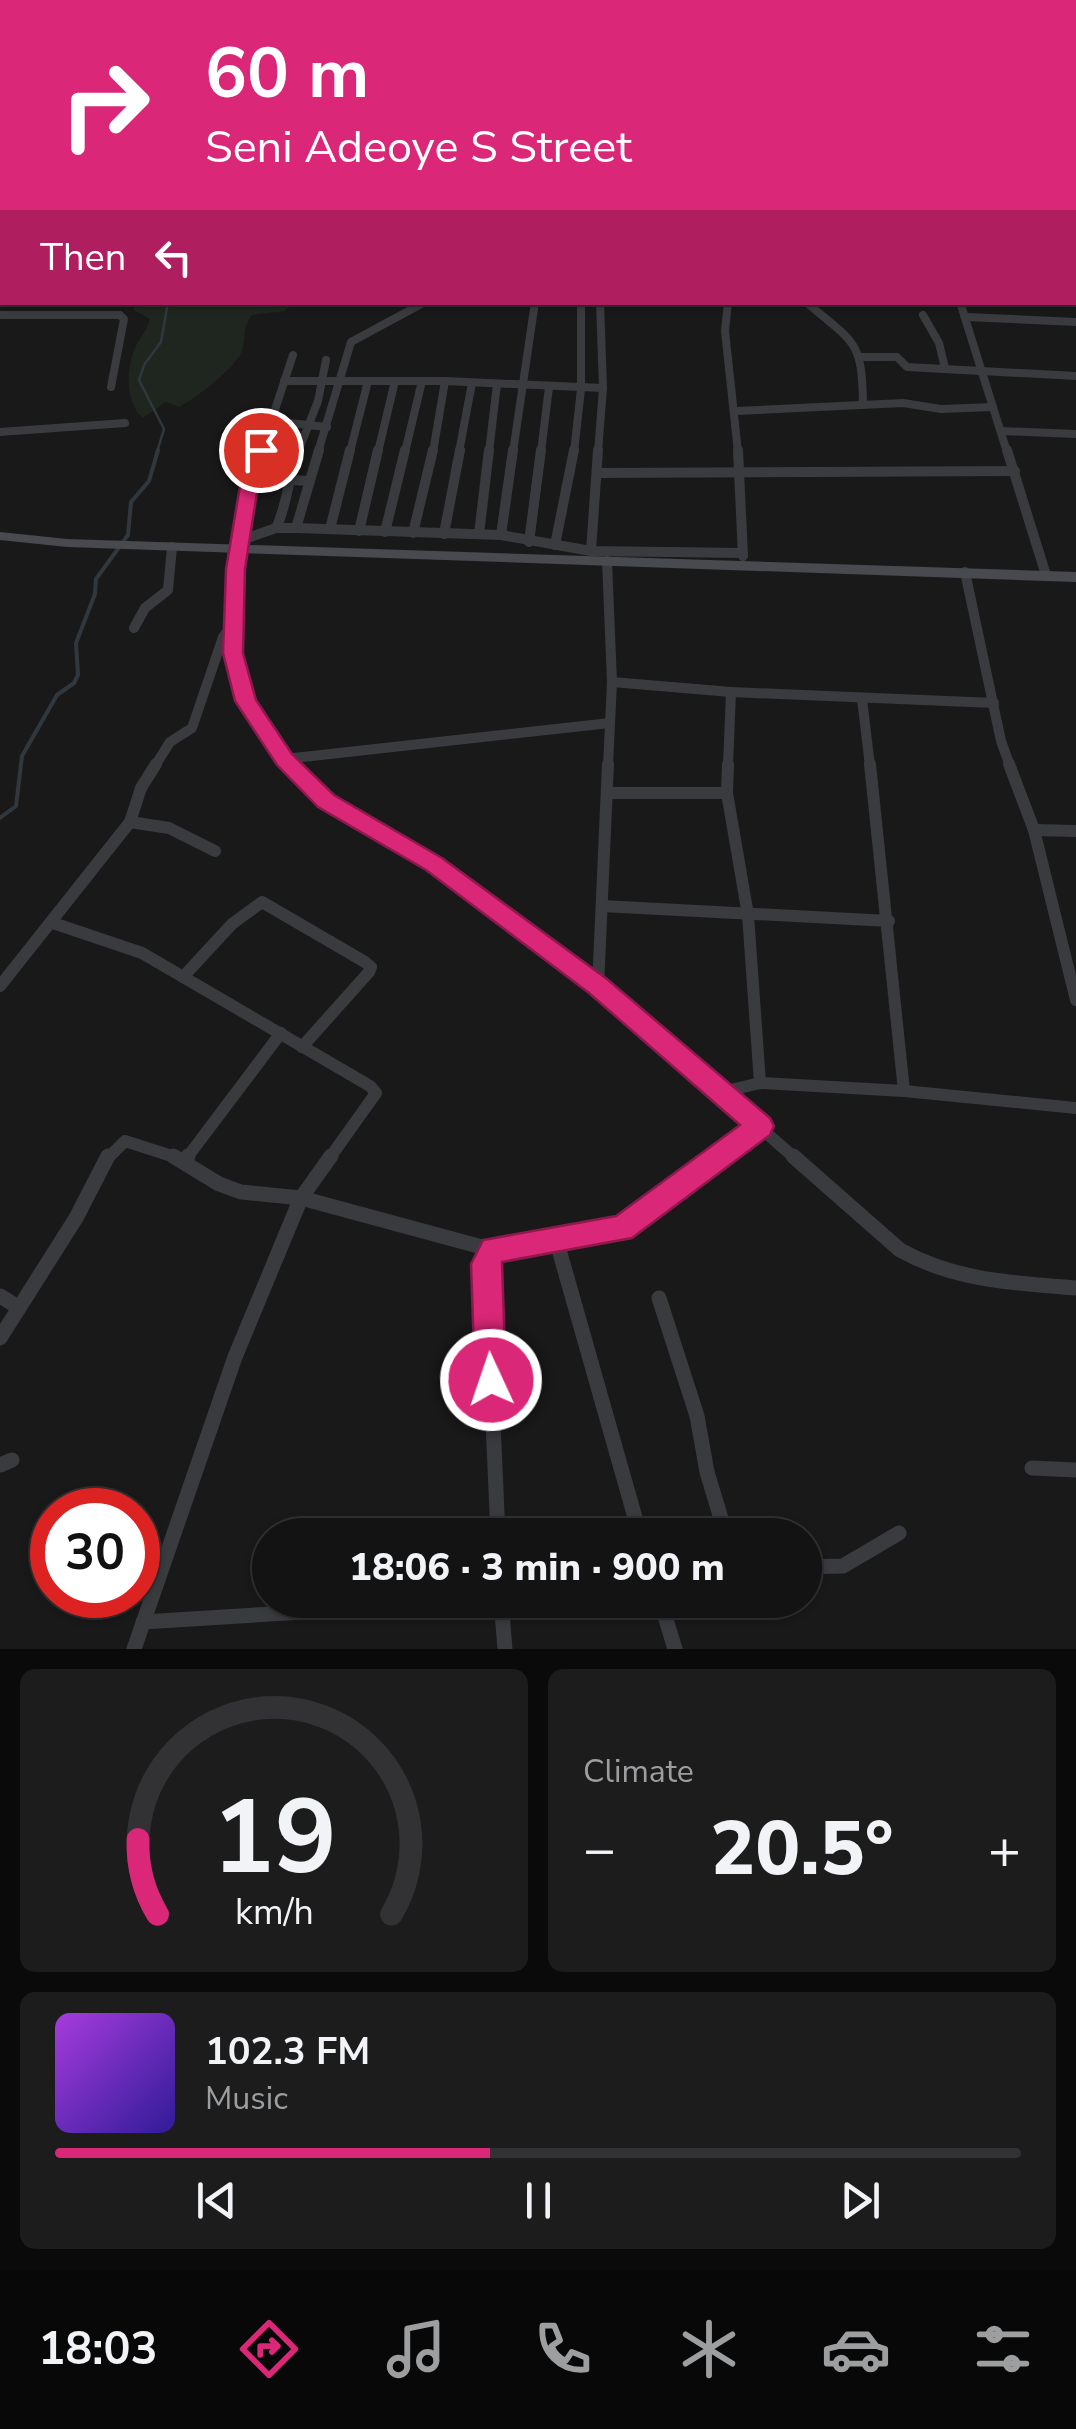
<!DOCTYPE html>
<html lang="en">
<head>
<meta charset="utf-8">
<style>
	:root { --surface:#131314; --page:#1c1c1d; --text:#f1f3f6; --muted:#9d9ea0; --line:#323234; --accent:#db2777 }
	body { margin:0; font-family:"Nunito Sans",sans-serif; background:var(--page); color:var(--text); height:100vh; display:flex; flex-direction:column; font-size:38px; white-space:nowrap }
	* { box-sizing:border-box; margin:0 }
	p { font-size:32px; color:var(--muted) }
	.icon { flex:none; width:55px; height:55px; fill:none; stroke:currentColor; stroke-width:2; stroke-linecap:round; stroke-linejoin:round }
	.map { position:relative; height:1649px; overflow:hidden }
	.side { display:flex; flex-direction:column; gap:20px; padding:20px; background:#0a0a0b; flex:1 }
	.side>* { flex:none }
	.hud { position:absolute; left:0px; top:0px; width:1078px; height:305px; box-shadow:0 2px 8px #0004,0 0 0 2px var(--line); background:#db2777; color:#fff; overflow:hidden }
	.speed { position:absolute; left:30px; top:1488px; display:flex; gap:20px; font-size:50px; font-weight:700; text-align:center }
	.speed>* { display:grid; place-content:center; width:130px; height:130px; border-radius:50%; background:var(--surface); box-shadow:0 2px 8px #0004,0 0 0 2px var(--line); line-height:1 }
	.speed .limit { border:15px solid #d22; background:#fff; color:#111 }
	.pin { position:absolute; display:grid; place-items:center; width:85px; height:85px; color:#fff; margin:-42px; border:5px solid #fff; border-radius:50%; box-shadow:0 2px 10px #0007 }
	.me { position:absolute; width:110px; margin:-55px; rotate:357deg; stroke-linejoin:round; filter:drop-shadow(0 0 8px #0008) }
	.turn { display:flex; align-items:center; gap:35px; height:210px; padding:0 40px; font-size:45px }
	.turn .icon { width:130px; height:130px; stroke-width:2.5 }
	.turn b { display:block; font-size:70px; line-height:85px }
	.then { display:flex; align-items:center; height:95px; padding:0 40px; background:#0003; gap:20px; font-size:38px }
	.big { font-size:75px; font-weight:800; line-height:1.1 }
	.side .widget { flex:1; display:flex; flex-direction:column; justify-content:center; gap:15px; min-width:0; padding:0 35px; border-radius:15px; background:var(--page) }
	.side .dial { align-items:center; gap:0 }
	.dial svg { height:260px; overflow:visible; fill:none; stroke:var(--line); stroke-width:7; stroke-linecap:round; text-anchor:middle }
	.dial text { fill:var(--text); stroke:none }
	.song { display:flex; align-items:center; gap:30px }
	.cover { width:120px; height:120px; border-radius:15px; background:linear-gradient(135deg,hsl(280 70% 55%),hsl(250 70% 35%)) }
	.played { height:10px; border-radius:5px; background:linear-gradient(90deg,var(--accent) 45%,var(--line) 45%) }
	.keys { display:flex; justify-content:space-around; direction:ltr }
	.heat { display:flex; justify-content:space-between; align-items:center; font-size:55px; direction:ltr }
	.side .tiles { flex:1; display:grid; gap:20px; grid-template-columns:1fr 1fr }
	.widget:last-child { grid-column:span 2 }
	.trip { position:absolute; left:252px; top:1518px; width:570px; height:100px; border-radius:50px; background:var(--surface); box-shadow:0 2px 8px #0004,0 0 0 2px var(--line); font-weight:800; line-height:100px; text-align:center }
	.dock { display:flex; height:160px; justify-content:space-around; align-items:center; background:#080808; color:var(--muted) }
	.dock .icon { width:70px; height:70px }
	.dock .selected { color:var(--accent) }
	.dock b { font-size:45px; color:var(--text) }
	.map>svg:first-child { display:block }
	.green { fill:#1f251f }
	.lines { fill:none; stroke-linecap:round; stroke-linejoin:round }
	.stream-far1 { stroke:#30383d; stroke-width:2.5 }
	.stream { stroke:#30383d; stroke-width:4 }
	.street-far3 { stroke:#3a3b3f; stroke-width:8 }
	.street-far2 { stroke:#3a3b3f; stroke-width:10 }
	.street-far1 { stroke:#3a3b3f; stroke-width:12 }
	.street { stroke:#3a3b3f; stroke-width:15 }
	.secondary { fill:#484a4f; fill-rule:evenodd }
	.route { fill:#db2777; stroke:#8e194d; stroke-width:2.5 }
</style>
</head>
<body>
<div class="map">
<svg width="1076" height="1649" viewBox="0 0 1076 1649">
	<rect width="100%" height="100%" fill="#19191a"/>
	<path class="green" d="M133,303V302L293,303L285,311L252,315C241,328 247,339 241,353C234,369 195,399 179,407L166,402L143,418C125,404 126,368 135,348C140,337 147,331 150,319L134,310Z"/>
	<g class="lines">
		<path class="stream-far1" d="M157,452L164,429L139,380L144,365L161,342L168,302"/>
		<path class="stream" d="M0,818L16,806L22,756L57,695L74,683L78,675L76,643L95,594L96,579L128,535L131,502L149,481L158,450"/>
		<g class="street-far3">
			<path d="M728,302L725,331L738,452"/>
			<path d="M806,302C855,344 862,339 863,405"/>
			<path d="M960,302L1007,452"/>
			<path d="M0,315H120L124,319L111,387"/>
			<path d="M923,315L939,343L945,368"/>
			<path d="M966,317L1076,322"/>
			<path d="M862,357H897L907,367L1076,376"/>
			<path d="M284,381H445L603,388"/>
			<path d="M736,411L903,403L941,409L993,407"/>
			<path d="M270,421L327,427"/>
			<path d="M1001,431L1076,434"/>
			<path d="M0,432L125,423"/>
			<path d="M261,452L293,355"/>
			<path d="M298,452L318,401L326,360"/>
			<path d="M318,452L351,342L425,302"/>
			<path d="M350,452L368,381"/>
			<path d="M378,452L395,381"/>
			<path d="M405,452L422,381"/>
			<path d="M433,452L445,381"/>
			<path d="M459,452L472,383"/>
			<path d="M489,452L497,384"/>
			<path d="M513,452L535,302"/>
			<path d="M541,452L549,387"/>
			<path d="M574,452L581,389V302"/>
			<path d="M598,452L603,388L600,302"/>
		</g>
		<g class="street-far2">
			<path d="M261,450C240,513 216,641 247,702C258,724 275,749 292,766"/>
			<path d="M738,450L743,556"/>
			<path d="M1007,450L1046,575"/>
			<path d="M598,473L1015,471"/>
			<path d="M253,478L310,481"/>
			<path d="M276,528C288,504 288,475 299,450"/>
			<path d="M296,528L319,450"/>
			<path d="M330,529L350,450"/>
			<path d="M359,531L378,450"/>
			<path d="M385,532L405,450"/>
			<path d="M413,533L433,450"/>
			<path d="M444,534L460,450"/>
			<path d="M479,534L489,450"/>
			<path d="M501,535L513,450"/>
			<path d="M242,540L276,528H296L501,535L591,551L742,553"/>
			<path d="M529,542L541,450"/>
			<path d="M555,545L574,450"/>
			<path d="M591,551L598,450"/>
			<path d="M607,561L612,682L608,766"/>
			<path d="M965,572L1001,741L1010,766"/>
			<path d="M134,628L145,608L168,590L172,547"/>
			<path d="M612,682L731,692L994,703"/>
			<path d="M862,699L870,766"/>
			<path d="M285,759L610,723"/>
			<path d="M155,766L170,742L192,728L223,637L232,626"/>
			<path d="M728,766L731,692"/>
		</g>
		<g class="street-far1">
			<path d="M289,764L326,801L434,864L598,986"/>
			<path d="M608,764L598,986L796,1159"/>
			<path d="M728,764L727,793L748,915L760,1083"/>
			<path d="M870,764L904,1091"/>
			<path d="M1009,764L1034,830L1076,1000"/>
			<path d="M607,793H727"/>
			<path d="M130,822L169,828L215,851"/>
			<path d="M1034,830L1076,831"/>
			<path d="M602,906L889,921"/>
			<path d="M53,923L142,953L370,1086L376,1093L329,1159"/>
			<path d="M183,977L232,924L262,902L365,962L371,967L369,972L302,1047"/>
			<path d="M0,986L130,822L141,788L156,764"/>
			<path d="M722,1092L760,1083L904,1091L1076,1108"/>
			<path d="M107,1159L125,1141L181,1159"/>
			<path d="M186,1159L281,1033"/>
			<path d="M716,1159L760,1126"/>
		</g>
		<g class="street">
			<path d="M173,1156L219,1184L241,1192L301,1198L493,1250"/>
			<path d="M793,1156L900,1250C955,1281 1014,1283 1076,1288"/>
			<path d="M185,1160L188,1156"/>
			<path d="M556,1239L640,1535"/>
			<path d="M0,1296L18,1307"/>
			<path d="M659,1298L697,1416L707,1472L726,1535"/>
			<path d="M0,1338L76,1218L108,1156"/>
			<path d="M0,1465L12,1460"/>
			<path d="M1032,1468L1076,1470"/>
			<path d="M498,1535L486,1264L493,1250L622,1228L719,1156"/>
			<path d="M805,1567L843,1566L899,1533"/>
			<path d="M501,1600L505,1649"/>
			<path d="M660,1600L675,1649"/>
			<path d="M143,1622L335,1610H501"/>
			<path d="M134,1649L235,1357L301,1198L331,1156"/>
		</g>
		<path class="secondary" d="M0,532L67,539L1076,572V582L67,547L0,540Z"/>
	</g>
	<path class="route" d="M261,444L270,450L258,486L245,569L243,653L256,700L292,754L334,795L442,858L607,979L770,1118L774,1126L770,1135L632,1238L502,1262L506,1380L502,1391L491,1395L480,1391L475,1380L471,1264L483,1240L616,1216L740,1125L589,993L426,870L318,807L277,765L235,701L223,653L226,569L240,486L253,450Z"/>
</svg>
<div class="speed"><div class="limit">30</div></div>
<div class="pin" style="left:261px;top:450px;background:#d93025"><svg class="icon" aria-label="arrive" viewBox="0 0 24 24"><path d="M6 21V4h12l-3 4 3 4H6"/></svg></div>
<svg class="me" style="left:491px;top:1380px" viewBox="-20 -20 40 40"><circle r="17" fill="#db2777" stroke="#fff" stroke-width="3"/><path d="M0-11L8 9 0 5-8 9z" fill="#fff"/></svg>
<div class="trip">18:06 · 3 min · 900 m</div>
<div class="hud">
<div class="turn"><svg class="icon" aria-label="right" viewBox="0 0 24 24"><path d="M7 20v-9h11M14 6l5 5-5 5"/></svg><div><b>60 m</b>Seni Adeoye S Street</div></div>
<div class="then">Then<svg class="icon" aria-label="left" viewBox="0 0 24 24"><path d="M17 20v-9H6M10 6l-5 5 5 5"/></svg></div>
</div>
</div>
<section class="side">
<div class="tiles">
<div class="widget dial"><svg viewBox="0 0 100 80">
<path d="M14 69A42 42 0 1 1 86 69"/>
<path d="M14 69A42 42 0 0 1 8 46" stroke="#db2777"/>
<text x="50" y="56" font-size="32" font-weight="700">19</text>
<text x="50" y="72" font-size="11">km/h</text>
</svg></div>
<div class="widget"><p>Climate</p>
<div class="heat"><a>−</a><b class="big">20.5°</b><a>+</a></div>
</div>
<div class="widget">
<div class="song"><i class="cover"></i><div><b>102.3 FM</b><p>Music</p></div></div>
<div class="played"></div>
<div class="keys"><svg class="icon" aria-label="previous" viewBox="0 0 24 24"><path d="M18 5L8 12l10 7zM5 5v14"/></svg><svg class="icon" aria-label="pause" viewBox="0 0 24 24"><path d="M8 5v14M16 5v14"/></svg><svg class="icon" aria-label="next" viewBox="0 0 24 24"><path d="M6 5l10 7-10 7zM19 5v14"/></svg></div>
</div>
</div>
</section>
<nav class="dock">
<b>18:03</b>
<svg class="icon selected" aria-label="directions" viewBox="0 0 24 24"><path d="M12 3l9 9-9 9-9-9zM9 14v-3h6M13 9l2 2-2 2"/></svg>
<svg class="icon" aria-label="music" viewBox="0 0 24 24"><path d="M9 18V5l10-2v13"/><circle cx="6" cy="18" r="3"/><circle cx="16" cy="16" r="3"/></svg>
<svg class="icon" aria-label="phone" viewBox="0 0 24 24"><path d="M5 4h4l2 5-3 2q2 4 5 5l2-3 5 2v4C11 20 4 13 5 4z"/></svg>
<svg class="icon" aria-label="climate" viewBox="0 0 24 24"><path d="M12 3v18M4 7l16 10M4 17L20 7"/></svg>
<svg class="icon" aria-label="car" viewBox="0 0 24 24"><path d="M5 17H2v-5l4-1 3-4h7l3 4 3 1v5h-3M9 17h6M6 11h13"/><circle cx="7" cy="17" r="2"/><circle cx="17" cy="17" r="2"/></svg>
<svg class="icon" aria-label="filters" viewBox="0 0 24 24"><path d="M4 7h16M4 17h16"/><circle cx="9" cy="7" r="2"/><circle cx="15" cy="17" r="2"/></svg>
</nav>
</body>
</html>
